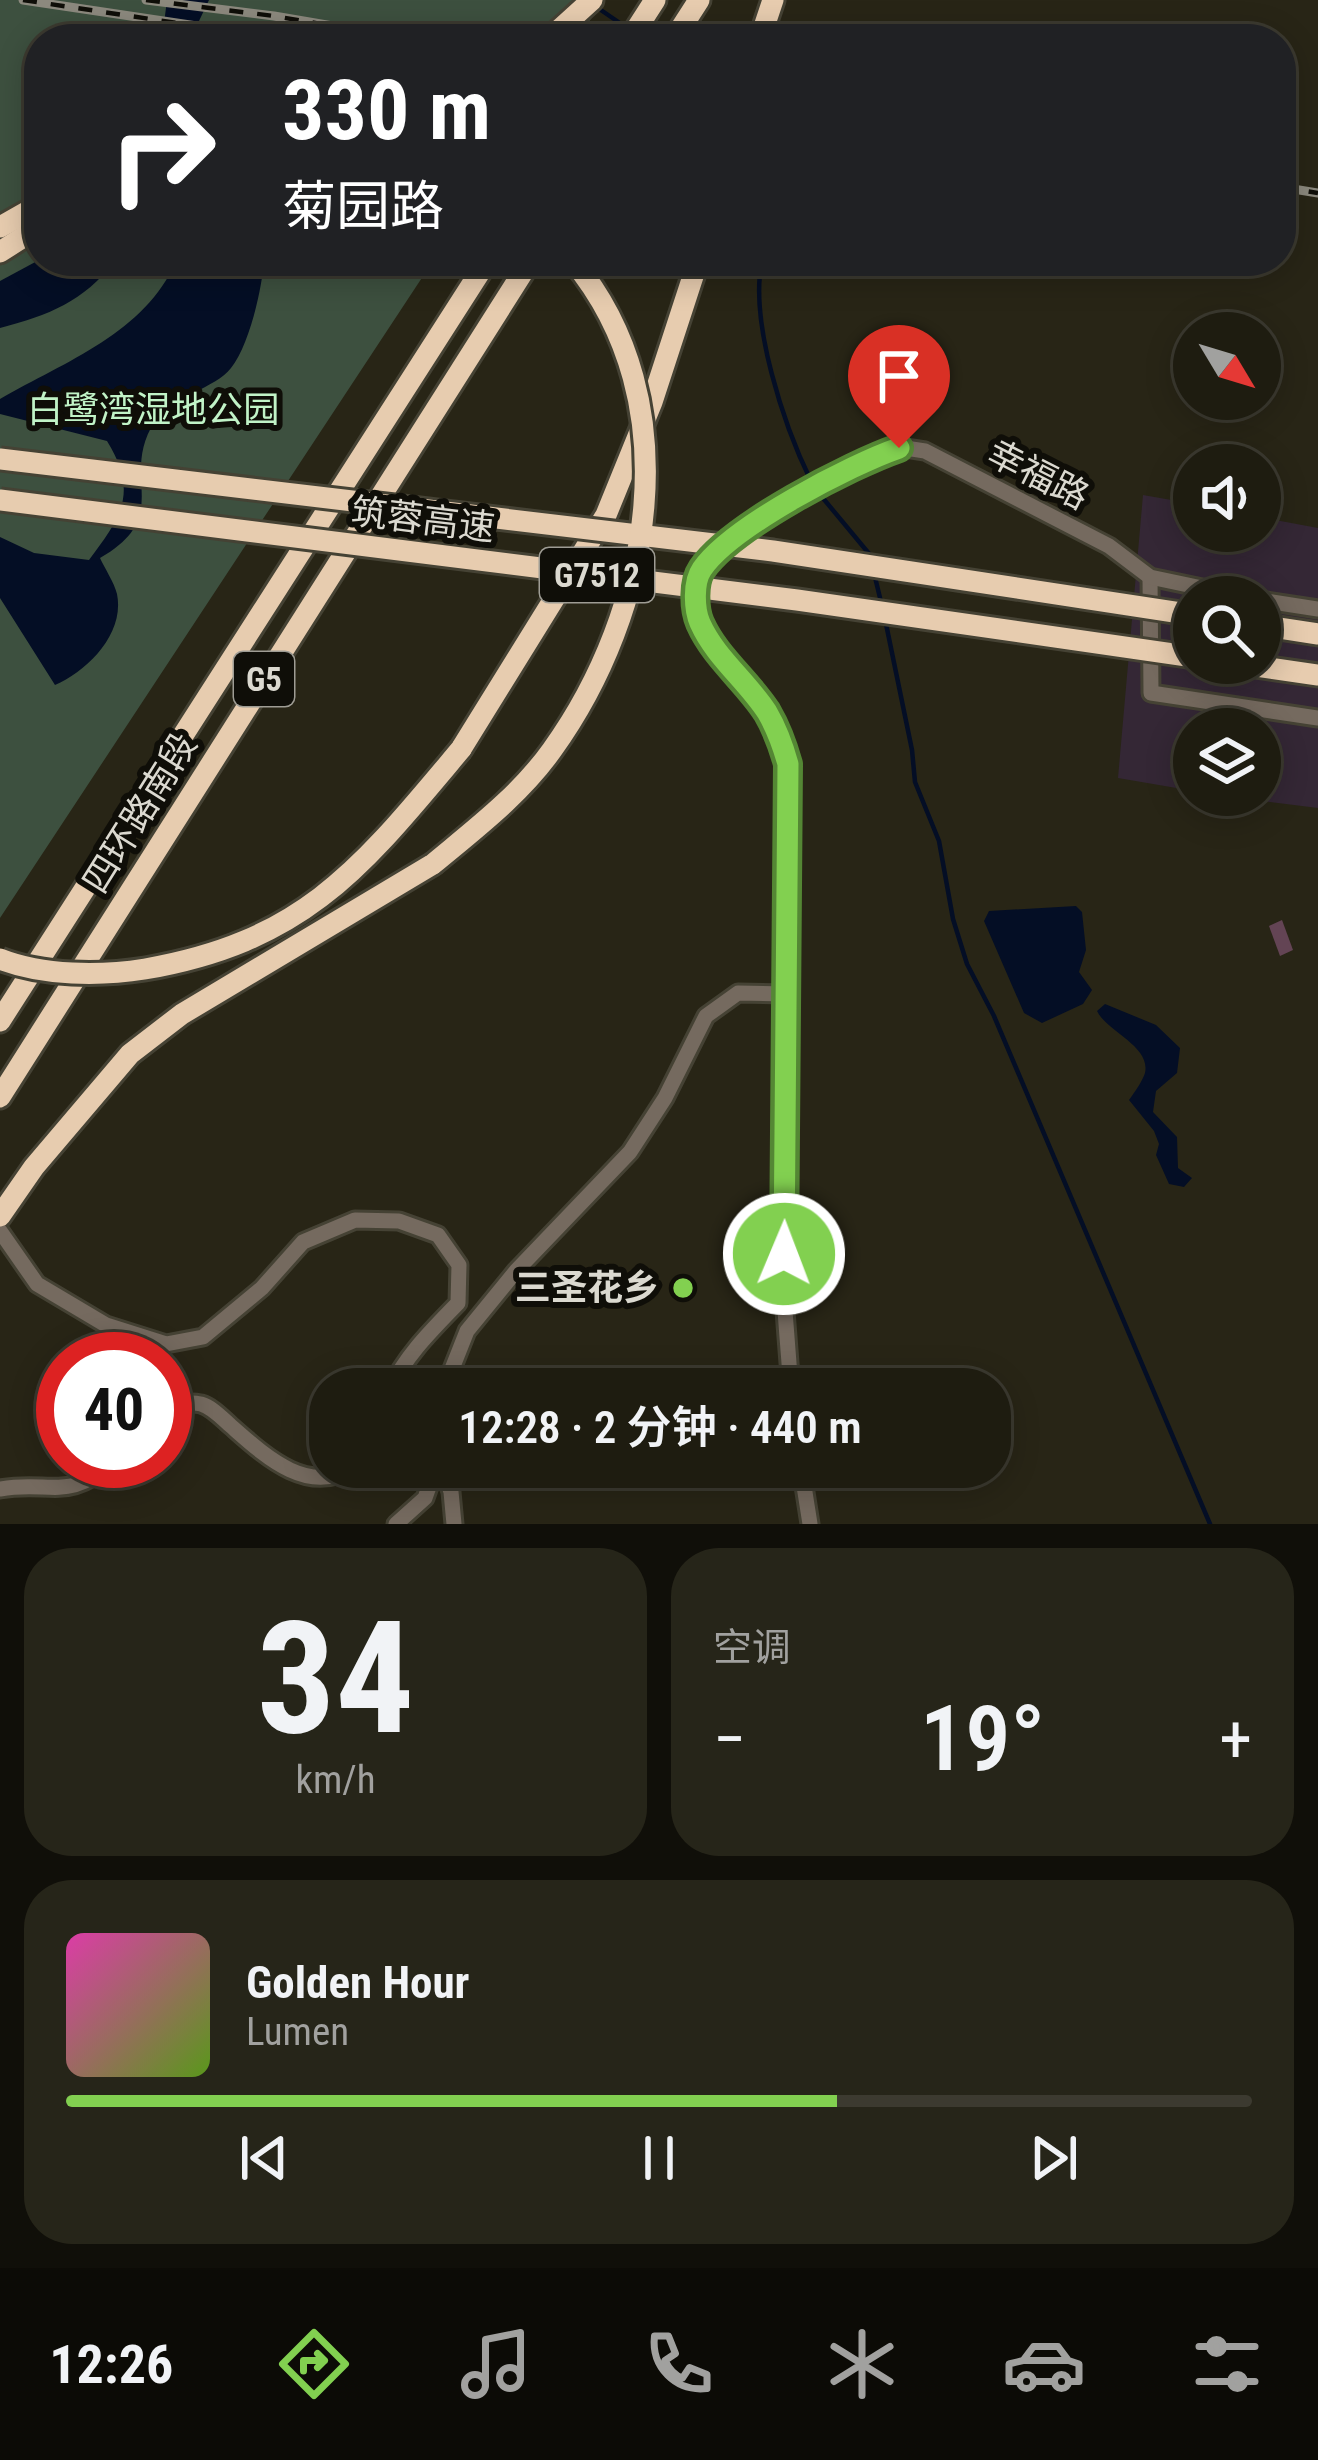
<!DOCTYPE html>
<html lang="zh">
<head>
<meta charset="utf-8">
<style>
	:root { --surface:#1e1c10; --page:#262519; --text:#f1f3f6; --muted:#a1a19f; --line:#3c3a30; --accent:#82d050 }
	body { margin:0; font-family:"Roboto Condensed","Noto Sans SC",sans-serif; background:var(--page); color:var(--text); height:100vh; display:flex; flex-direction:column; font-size:45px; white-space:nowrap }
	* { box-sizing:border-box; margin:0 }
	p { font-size:39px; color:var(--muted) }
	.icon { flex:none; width:66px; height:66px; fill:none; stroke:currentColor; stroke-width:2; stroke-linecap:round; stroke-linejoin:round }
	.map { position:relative; height:1524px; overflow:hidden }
	.details { display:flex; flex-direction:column; gap:24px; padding:24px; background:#100f09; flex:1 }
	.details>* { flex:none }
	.guide { position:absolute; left:24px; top:24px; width:1272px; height:252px; border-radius:48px; box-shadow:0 6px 30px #0003,0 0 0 3px var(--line); background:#202124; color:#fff; overflow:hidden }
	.needle { width:78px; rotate:128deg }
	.tools { position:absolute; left:1173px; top:312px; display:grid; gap:24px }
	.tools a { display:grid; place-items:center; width:108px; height:108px; border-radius:50%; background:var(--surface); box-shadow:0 6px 30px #0003,0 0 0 3px var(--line); font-size:60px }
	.speed { position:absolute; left:36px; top:1332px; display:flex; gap:24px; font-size:60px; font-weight:700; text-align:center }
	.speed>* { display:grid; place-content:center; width:156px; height:156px; border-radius:50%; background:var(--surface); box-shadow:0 6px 30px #0003,0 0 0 3px var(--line); line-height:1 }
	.speed .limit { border:18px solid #d22; background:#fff; color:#111 }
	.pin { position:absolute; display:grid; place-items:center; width:102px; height:102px; color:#fff; margin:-123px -51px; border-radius:50% 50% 50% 0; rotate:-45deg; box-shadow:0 0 12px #0007 }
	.pin .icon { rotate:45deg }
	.me { position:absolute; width:132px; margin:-66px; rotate:1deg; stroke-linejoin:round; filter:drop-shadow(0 0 9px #0008) }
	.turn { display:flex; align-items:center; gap:42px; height:252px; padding:0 60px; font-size:54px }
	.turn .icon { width:156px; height:156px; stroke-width:2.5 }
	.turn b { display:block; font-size:84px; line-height:102px }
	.big { font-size:90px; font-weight:600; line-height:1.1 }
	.details .tile { flex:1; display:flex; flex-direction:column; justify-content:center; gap:18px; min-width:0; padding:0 42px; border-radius:48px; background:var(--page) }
	.details .dial { align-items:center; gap:0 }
	.dial b { font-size:156px; line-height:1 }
	.song { display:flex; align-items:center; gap:36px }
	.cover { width:144px; height:144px; border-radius:18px; background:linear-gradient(135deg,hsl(320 70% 55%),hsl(90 70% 35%)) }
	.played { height:12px; border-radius:6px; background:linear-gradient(90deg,var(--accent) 65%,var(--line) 65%) }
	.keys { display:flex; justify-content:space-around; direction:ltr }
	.heat { display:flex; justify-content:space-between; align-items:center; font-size:66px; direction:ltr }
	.details .tiles { flex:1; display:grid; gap:24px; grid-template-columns:1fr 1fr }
	.tile:last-child { grid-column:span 2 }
	.trip { position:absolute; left:309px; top:1368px; width:702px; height:120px; border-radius:48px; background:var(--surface); box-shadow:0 6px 30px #0003,0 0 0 3px var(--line); font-weight:600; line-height:120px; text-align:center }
	.dock { display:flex; height:192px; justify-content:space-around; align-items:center; background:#0c0b06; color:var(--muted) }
	.dock .icon { width:84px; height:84px }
	.dock .current { color:var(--accent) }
	.dock b { font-size:54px; color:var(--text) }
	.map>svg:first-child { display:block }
	.commercial { fill:#342735; fill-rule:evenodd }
	.green { fill:#3d503f }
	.water { fill:#040e25 }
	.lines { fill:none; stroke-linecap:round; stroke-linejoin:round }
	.stream { stroke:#040e25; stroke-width:4.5 }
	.building { fill:#634454 }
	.minor-casing { stroke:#454234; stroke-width:21 }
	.highway-casing { stroke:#454234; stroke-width:27 }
	.minor { stroke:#756a5f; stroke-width:15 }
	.highway { stroke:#e7ccaf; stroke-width:21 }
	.rail-casing { stroke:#8c897e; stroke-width:9 }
	.rail { stroke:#0f0e08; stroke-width:4.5; stroke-dasharray:14; stroke-linecap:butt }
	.highway-bridge-casing { stroke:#454234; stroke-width:27; stroke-linecap:butt }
	.highway-bridge { stroke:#e7ccaf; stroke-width:21 }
	.route-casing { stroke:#548734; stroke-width:30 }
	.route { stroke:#82d050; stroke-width:21 }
	.poi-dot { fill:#82d050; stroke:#0f0e08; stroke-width:4.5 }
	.labels { text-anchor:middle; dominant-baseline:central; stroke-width:12; stroke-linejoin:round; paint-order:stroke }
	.shield { fill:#0f0e08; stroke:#9e9c94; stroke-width:3 }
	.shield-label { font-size:33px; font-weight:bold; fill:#dbd9d0 }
	.park-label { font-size:36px; fill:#c1f3c7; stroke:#0f0e08 }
	.street-label { font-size:36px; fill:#dbd9d0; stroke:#0f0e08 }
	.poi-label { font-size:36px; font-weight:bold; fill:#dbd9d0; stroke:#0f0e08; text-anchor:end }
</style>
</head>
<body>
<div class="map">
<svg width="1318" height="1524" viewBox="0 0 1318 1524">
	<rect width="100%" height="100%" fill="#282516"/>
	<path class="commercial" d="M1143,495L1194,504V531H1260V517L1318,528V808L1214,795H1260V729H1194V791L1118,778ZM1194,597H1260V663H1194Z"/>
	<path class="green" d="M0,0H603L578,39H39V261H433L0,918Z"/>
	<g class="water">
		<path d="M167,0H209L199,21L196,39H162Z"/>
		<path d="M39,260L115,261C83,302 49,315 0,328V281Z"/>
		<path d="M176,261H264C262,289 249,346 231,368C215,389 173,395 155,421C118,478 175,515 100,558C105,569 114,582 117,594C125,634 87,671 55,685L0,598V537L34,553L89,560C121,517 139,493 107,441L0,414V399C66,361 145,333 176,261Z"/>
		<path d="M1076,906L1082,912L1086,950L1079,972L1092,990L1083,1004L1042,1023L1024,1013L984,921L989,911Z"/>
		<path d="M1105,1004L1156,1025L1180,1048L1177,1073L1156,1091L1153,1112L1177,1137L1178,1168L1192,1178L1184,1187L1169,1184L1156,1155L1159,1144L1154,1131L1129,1100C1134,1093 1142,1082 1145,1073C1151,1046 1106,1031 1097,1011Z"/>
	</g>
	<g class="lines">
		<g class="stream">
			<path d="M595,6L630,30"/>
			<path d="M762,261C749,321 784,426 811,481"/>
			<path d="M817,491L871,556"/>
			<path d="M874,573L881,602"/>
			<path d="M885,619L912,750L915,782L939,841L953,919L967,964L994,1016L1210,1524"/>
		</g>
	</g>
	<path class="building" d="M1282,920L1293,950L1280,956L1269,926Z"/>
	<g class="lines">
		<defs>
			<g id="minor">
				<path d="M1150,577L1151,693L1318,718"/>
				<path d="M1260,600L1318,609"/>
				<path d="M0,1231L37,1284L106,1325L166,1344L203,1337L262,1288L303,1242L355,1220L399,1221L438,1235L459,1265L458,1303C432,1330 406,1355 390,1389"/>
				<path d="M444,1389L467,1331L516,1271L630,1152L665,1098L706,1016L738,993L787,994"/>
				<path d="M791,1389L784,1298L788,764L766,711L715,648L698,619V579L720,550L803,492L881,454L899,447L925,451L1109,546L1150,577L1245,597"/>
				<path d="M165,1411C178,1405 186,1401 201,1404C212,1407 222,1418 231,1426C264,1455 308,1497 353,1467"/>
				<path d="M443,1467L451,1492L454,1524"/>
				<path d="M801,1467L810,1524"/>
				<path d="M0,1489C51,1480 68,1503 113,1461"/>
				<path d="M396,1524L425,1498L436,1467"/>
			</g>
			<g id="highway">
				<path d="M549,39L592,0"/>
				<path d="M630,39L655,0"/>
				<path d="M674,39L699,0"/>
				<path d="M760,39L773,0"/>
				<path d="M0,227L39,205"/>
				<path d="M0,252L39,227"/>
				<path d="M1260,625L1318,634"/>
				<path d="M1235,663L1318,675"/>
				<path d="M461,749L606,515L652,402L698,261"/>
				<path d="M0,1021L487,261"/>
				<path d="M0,1097L530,261"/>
				<path d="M0,1216L34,1167L130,1054L182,1014L433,864"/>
			</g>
		</defs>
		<use href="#minor" class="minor-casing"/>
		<use href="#highway" class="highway-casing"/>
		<use href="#minor" class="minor"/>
		<use href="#highway" class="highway"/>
		<defs>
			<g id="rail">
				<path d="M23,0L284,39"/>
				<path d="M146,0L274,16L409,39"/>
				<path d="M1281,187L1318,193"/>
			</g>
		</defs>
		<use href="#rail" class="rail-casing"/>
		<use href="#rail" class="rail"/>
		<defs>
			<g id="highway-bridge">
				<path d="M0,459L773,551L1194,615"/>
				<path d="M0,500L797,600L1194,657"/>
				<path d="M433,864C475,829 520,795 552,750C652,611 690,402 573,261"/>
				<path d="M0,959C43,976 101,976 145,969C306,941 362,867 461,749"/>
			</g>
		</defs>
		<use href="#highway-bridge" class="highway-bridge-casing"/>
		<use href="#highway-bridge" class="highway-bridge"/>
	</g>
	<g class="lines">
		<defs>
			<path id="route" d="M784,1254L788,764C783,746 777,729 767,712C747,681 715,657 700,623C694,609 693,582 702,569C732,526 850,465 899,448"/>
		</defs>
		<use href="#route" class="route-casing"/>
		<use href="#route" class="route"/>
	</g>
	<circle class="poi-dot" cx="683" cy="1288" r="12"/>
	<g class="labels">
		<g class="shield">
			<rect x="540" y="548" width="114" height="54" rx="9"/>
			<rect x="234" y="652" width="60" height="54" rx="9"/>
		</g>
		<g class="shield-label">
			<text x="597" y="575">G7512</text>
			<text x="264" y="679">G5</text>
		</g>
		<g class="park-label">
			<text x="153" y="410">白鹭湾湿地公园</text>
		</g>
		<g class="street-label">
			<text transform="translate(1038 475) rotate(27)">幸福路</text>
			<text transform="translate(423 520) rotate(7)">筑蓉高速</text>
			<text transform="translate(140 813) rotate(-58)">四环路南段</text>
		</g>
		<g class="poi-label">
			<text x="659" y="1288">三圣花乡</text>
		</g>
	</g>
</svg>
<div class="tools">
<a><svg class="needle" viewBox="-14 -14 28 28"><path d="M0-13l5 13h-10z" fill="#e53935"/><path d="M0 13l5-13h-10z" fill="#a1a19f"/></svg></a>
<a><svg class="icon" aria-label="sound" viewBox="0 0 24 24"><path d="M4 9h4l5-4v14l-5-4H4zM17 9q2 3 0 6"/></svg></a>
<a><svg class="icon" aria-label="search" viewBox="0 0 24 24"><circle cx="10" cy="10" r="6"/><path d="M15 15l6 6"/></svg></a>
<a><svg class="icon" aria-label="layers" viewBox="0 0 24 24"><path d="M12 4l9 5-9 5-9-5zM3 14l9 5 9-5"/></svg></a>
</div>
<div class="speed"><div class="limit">40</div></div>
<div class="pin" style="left:899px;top:448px;background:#d93025"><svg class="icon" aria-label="arrive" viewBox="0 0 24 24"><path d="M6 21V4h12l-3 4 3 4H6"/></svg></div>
<svg class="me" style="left:784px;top:1254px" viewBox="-20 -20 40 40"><circle r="17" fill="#82d050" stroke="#fff" stroke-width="3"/><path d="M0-11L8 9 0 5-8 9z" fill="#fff"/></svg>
<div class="trip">12:28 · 2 分钟 · 440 m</div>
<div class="guide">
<div class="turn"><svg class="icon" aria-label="right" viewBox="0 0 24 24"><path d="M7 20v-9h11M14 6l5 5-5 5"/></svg><div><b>330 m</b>菊园路</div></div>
</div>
</div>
<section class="details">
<div class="tiles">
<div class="tile dial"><b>34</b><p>km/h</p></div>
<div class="tile"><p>空调</p>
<div class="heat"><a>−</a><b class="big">19°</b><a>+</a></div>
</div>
<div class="tile">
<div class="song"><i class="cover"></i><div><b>Golden Hour</b><p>Lumen</p></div></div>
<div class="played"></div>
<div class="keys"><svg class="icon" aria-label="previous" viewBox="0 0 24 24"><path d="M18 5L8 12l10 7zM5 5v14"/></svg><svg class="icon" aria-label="pause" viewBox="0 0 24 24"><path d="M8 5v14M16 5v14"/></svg><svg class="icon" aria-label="next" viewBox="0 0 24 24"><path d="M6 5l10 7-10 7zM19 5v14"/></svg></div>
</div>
</div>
</section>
<nav class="dock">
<b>12:26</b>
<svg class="icon current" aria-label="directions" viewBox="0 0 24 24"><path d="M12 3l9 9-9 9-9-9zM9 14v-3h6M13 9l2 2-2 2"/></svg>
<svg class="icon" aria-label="music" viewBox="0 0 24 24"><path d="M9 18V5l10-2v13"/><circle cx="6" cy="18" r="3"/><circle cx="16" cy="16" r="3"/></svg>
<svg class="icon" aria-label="phone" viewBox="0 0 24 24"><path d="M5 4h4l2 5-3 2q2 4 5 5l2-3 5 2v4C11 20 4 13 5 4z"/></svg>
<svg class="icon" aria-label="climate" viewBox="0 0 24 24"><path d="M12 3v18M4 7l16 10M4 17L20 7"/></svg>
<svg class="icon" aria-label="car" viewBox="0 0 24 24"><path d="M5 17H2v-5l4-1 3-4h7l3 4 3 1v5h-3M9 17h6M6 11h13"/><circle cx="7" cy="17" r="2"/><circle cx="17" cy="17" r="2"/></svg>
<svg class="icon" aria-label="filters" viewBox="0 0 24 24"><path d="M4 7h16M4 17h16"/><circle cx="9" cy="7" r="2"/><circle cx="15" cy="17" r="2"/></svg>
</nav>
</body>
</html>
